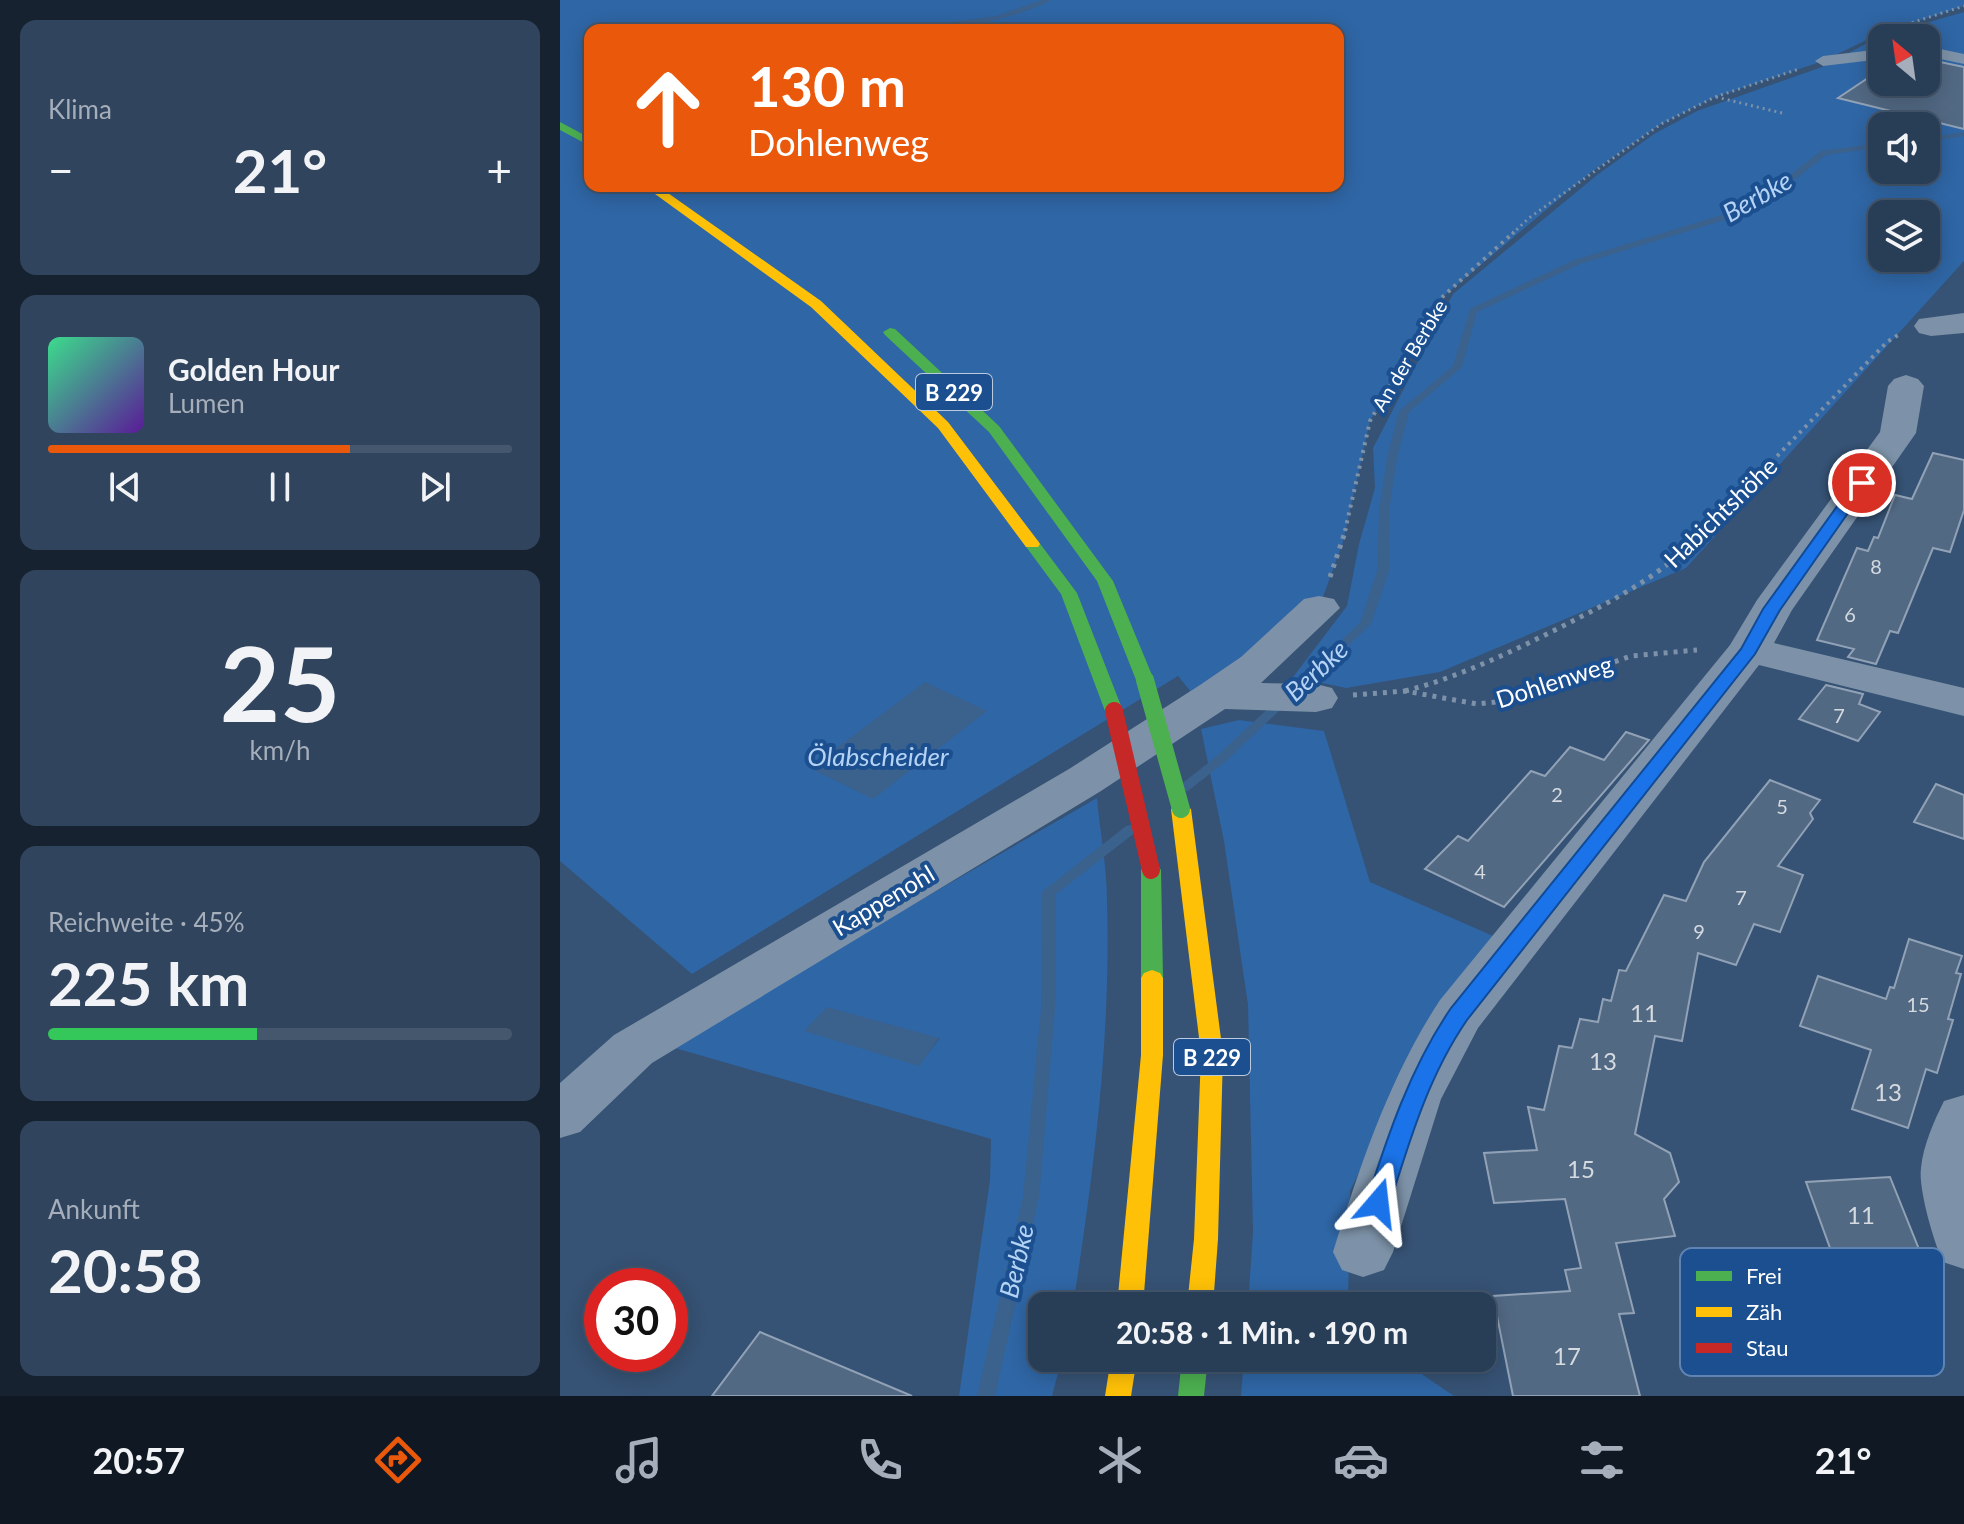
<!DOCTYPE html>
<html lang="de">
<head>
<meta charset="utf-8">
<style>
	:root { --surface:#283e57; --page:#30455d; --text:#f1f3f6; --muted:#a5aeba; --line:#44576d; --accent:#ea580c }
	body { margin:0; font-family:Lato,sans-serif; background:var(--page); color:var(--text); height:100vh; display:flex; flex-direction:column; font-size:30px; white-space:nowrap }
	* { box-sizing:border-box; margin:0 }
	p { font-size:26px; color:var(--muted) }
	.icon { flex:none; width:44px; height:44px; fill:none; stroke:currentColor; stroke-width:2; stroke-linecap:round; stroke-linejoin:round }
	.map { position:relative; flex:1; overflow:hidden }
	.panel { display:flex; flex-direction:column; gap:20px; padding:20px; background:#162230; width:560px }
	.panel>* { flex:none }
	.top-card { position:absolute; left:24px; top:24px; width:760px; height:168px; border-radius:16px; box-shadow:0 4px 20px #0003,0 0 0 2px var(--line); background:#ea580c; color:#fff; overflow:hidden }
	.needle { width:52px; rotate:331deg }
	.fabs { position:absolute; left:1308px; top:24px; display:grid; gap:16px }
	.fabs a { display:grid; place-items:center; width:72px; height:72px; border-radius:16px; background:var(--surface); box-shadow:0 4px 20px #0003,0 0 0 2px var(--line); font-size:40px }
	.speed { position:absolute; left:24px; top:1268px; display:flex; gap:16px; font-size:40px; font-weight:700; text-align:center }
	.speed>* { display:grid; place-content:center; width:104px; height:104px; border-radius:50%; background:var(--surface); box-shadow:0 4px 20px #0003,0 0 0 2px var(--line); line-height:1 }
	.speed .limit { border:12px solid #d22; background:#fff; color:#111 }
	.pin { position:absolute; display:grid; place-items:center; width:68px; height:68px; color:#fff; margin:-34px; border:4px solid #fff; border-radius:50%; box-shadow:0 2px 8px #0007 }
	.me { position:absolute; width:88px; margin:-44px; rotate:17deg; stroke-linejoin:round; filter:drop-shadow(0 0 6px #0008) }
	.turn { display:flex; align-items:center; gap:28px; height:168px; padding:0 32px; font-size:36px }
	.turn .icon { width:104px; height:104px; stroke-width:2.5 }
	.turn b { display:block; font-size:56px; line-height:68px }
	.big { font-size:60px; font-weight:700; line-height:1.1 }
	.panel .card { flex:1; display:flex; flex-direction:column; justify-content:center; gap:12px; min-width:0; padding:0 28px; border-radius:16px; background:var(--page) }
	.panel .dial { align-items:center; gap:0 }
	.dial b { font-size:104px; line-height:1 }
	.song { display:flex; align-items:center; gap:24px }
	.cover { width:96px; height:96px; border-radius:12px; background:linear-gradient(135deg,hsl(150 70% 55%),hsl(270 70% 35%)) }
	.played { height:8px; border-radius:4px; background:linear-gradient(90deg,var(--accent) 65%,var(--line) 65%) }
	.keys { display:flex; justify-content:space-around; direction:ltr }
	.heat { display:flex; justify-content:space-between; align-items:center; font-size:44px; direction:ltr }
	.charge { height:12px; border-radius:6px; background:linear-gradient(90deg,#34c759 45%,var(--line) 0) }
	.trip { position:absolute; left:468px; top:1292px; width:468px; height:80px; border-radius:16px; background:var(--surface); box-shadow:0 4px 20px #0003,0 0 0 2px var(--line); font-weight:700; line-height:80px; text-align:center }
	.dock { display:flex; height:128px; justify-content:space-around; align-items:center; background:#101923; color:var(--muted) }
	.dock .icon { width:56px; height:56px }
	.dock .active { color:var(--accent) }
	.dock b { font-size:36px; color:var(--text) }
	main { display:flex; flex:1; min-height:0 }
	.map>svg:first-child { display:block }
	.green { fill:#2f66a5; fill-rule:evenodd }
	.water { fill:#3b618d }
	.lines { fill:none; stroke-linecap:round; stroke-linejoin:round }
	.stream { fill:#3b618d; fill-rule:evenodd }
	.building { fill:#526984; stroke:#92a2b6; stroke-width:2 }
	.path-far2 { stroke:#7d92a8; stroke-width:3; stroke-dasharray:2 4; stroke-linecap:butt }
	.path-far1 { stroke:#7d92a8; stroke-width:4; stroke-dasharray:3 5; stroke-linecap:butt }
	.path { stroke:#7d92a8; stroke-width:5; stroke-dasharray:4 6; stroke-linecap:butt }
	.lane { fill:#7d92a8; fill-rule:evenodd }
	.street { fill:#7d92a8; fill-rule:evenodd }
	.fast { fill:#4caf50; fill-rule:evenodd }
	.slow { fill:#ffc107; fill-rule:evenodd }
	.fast-bridge { stroke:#4caf50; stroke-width:18 }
	.jam-bridge { stroke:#c62828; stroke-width:18 }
	.route { fill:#1a73e8; stroke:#114b97; stroke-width:2 }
	.labels { text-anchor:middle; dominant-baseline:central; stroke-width:8; stroke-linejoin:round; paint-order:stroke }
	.far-street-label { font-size:20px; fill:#fff; stroke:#1b4f8f }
	.number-label { font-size:20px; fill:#d4dae0 }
	.shield { fill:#1b4f8f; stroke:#bbcadd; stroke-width:2 }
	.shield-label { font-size:22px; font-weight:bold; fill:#fff }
	.street-label { font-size:24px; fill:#fff; stroke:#1b4f8f }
	.near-number-label { font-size:24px; fill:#d4dae0 }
	.water-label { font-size:26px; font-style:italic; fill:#b5d3f5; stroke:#1b4f8f }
	.key { fill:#1b4f8f; stroke:#5f84b1; stroke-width:2 }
	.key-label { font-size:22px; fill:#fff }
</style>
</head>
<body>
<main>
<section class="panel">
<div class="card"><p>Klima</p>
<div class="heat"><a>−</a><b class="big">21°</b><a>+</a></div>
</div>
<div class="card">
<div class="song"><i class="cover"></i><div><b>Golden Hour</b><p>Lumen</p></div></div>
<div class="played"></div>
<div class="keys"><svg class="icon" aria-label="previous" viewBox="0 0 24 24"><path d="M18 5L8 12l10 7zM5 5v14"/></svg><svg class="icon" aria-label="pause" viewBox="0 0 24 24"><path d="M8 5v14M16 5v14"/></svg><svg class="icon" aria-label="next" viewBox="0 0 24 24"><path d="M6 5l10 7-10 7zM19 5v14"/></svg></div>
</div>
<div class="card dial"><b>25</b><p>km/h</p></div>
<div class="card"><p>Reichweite · 45%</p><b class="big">225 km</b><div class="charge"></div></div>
<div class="card"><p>Ankunft</p><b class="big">20:58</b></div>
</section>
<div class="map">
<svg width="1404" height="1396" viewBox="0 0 1404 1396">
	<rect width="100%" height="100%" fill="#365274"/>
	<g class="green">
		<path d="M0,0H1404V6L1321,33L1263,61L1155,97L1101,124L1030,173L879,300L810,421L783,542L759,608L631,692L618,676L132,974L0,861ZM30,30H778V186H30Z"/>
		<path d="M1404,12V261L1126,568L880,672L786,688L733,677L787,606L799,544L815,488L813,448L893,294L1037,175L1094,134L1137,111L1262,67L1321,36ZM1322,38H1366V82H1322ZM1322,126H1366V170H1322ZM1322,214H1366V258H1322Z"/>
		<path d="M679,720L764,731L810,882L940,939L869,1026L790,1191L788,1306H688L693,1232L688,1005L664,841L641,729Z"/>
		<path d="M537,798C540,832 547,867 547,901C551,1038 534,1171 513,1306H482V1358H502L492,1396H399L430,1180L431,1139L108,1046ZM245,1030L379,1038V1039L359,1065Z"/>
		<path d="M684,1358H838L894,1396H681Z"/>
	</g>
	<g class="water">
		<path d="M365,682L427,711L313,799L250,768Z"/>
		<path d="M267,1007L379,1038L359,1066L244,1031Z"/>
	</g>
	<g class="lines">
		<g class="stream">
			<path d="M482,0H491C451,22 390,30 344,30L347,28L436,16Z"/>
			<path d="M1404,132V136L1366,142V138Z"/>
			<path d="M1322,143V147L1266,155L1223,189L1171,218L1020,264L917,312L902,367L849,412L837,458L829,511V571L811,624L665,762L628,791H620L618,788L620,785L657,756L800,623L817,571L819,511L827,458L839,411L893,366L910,309L1014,260L1165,214L1217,185L1261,151Z"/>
			<path d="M571,825L576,826L578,829L576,832L496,894L495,1009L479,1197L435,1396H417L463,1197L481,1009L482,892L566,826Z"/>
		</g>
	</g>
	<g class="building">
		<path d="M1366,59L1404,67V129L1278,98L1320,70L1322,82H1366Z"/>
		<path d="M1373,453L1404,460V510L1390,552L1373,548L1338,633L1330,631L1316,664L1288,657L1294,649L1257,640L1297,548L1308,551L1314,537L1318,538L1335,495L1352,499Z"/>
		<path d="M1266,685L1303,694L1299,704L1320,712L1298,741L1239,719Z"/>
		<path d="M1066,732L1089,740L944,907L865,869L898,836L908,841L971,771L985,776L1010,747L1044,760Z"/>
		<path d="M1210,780L1260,800L1250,813L1253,819L1218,866L1243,875L1220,932L1194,924L1176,965L1138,953L1122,1041L1095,1036L1075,1134L1110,1153L1119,1182L1104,1199L1115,1236L1056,1243L1074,1313L1059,1314L1080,1396H953L933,1296L1010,1291L1005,1270L1021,1268L1005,1199L934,1203L924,1153L977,1150L968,1107L984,1110L999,1046L1012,1048L1020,1019L1038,1022L1043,999L1051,1001L1059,970L1066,971L1104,895L1126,901L1144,862Z"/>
		<path d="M1376,784L1404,795V839L1354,822Z"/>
		<path d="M1349,939L1402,956L1396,973L1401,974L1388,1019L1393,1020L1377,1073L1366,1069L1348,1128L1292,1109L1311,1050L1240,1026L1258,976L1326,999L1330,987L1334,988Z"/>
		<path d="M1330,1177L1381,1304L1338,1306L1368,1340L1293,1345L1266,1270H1278L1246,1182Z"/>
		<path d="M200,1332L352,1396H152Z"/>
	</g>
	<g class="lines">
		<g class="path-far2">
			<path d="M1329,30L1404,6"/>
			<path d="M1156,97L1226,114"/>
			<path d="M952,234L969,218L1101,124L1155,97L1239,69"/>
		</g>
		<g class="path-far1">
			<path d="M785,531L810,421L879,300L954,232"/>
			<path d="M1145,531L1327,342L1338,335"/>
		</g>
		<g class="path">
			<path d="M770,577L786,529"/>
			<path d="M845,691C899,677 949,653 999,628C1056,599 1103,575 1147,529"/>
			<path d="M793,695L845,691L917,704L945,701L1071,656L1137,650"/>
		</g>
		<g class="lane">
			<path d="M1366,46L1404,54V64L1366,56Z"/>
			<path d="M1322,49V59L1263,66L1255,61L1263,56Z"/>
		</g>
		<g class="street">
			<path d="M1404,313V333L1371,336L1359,333L1354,326L1359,319Z"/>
			<path d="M1346,375L1358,379L1364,386L1356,433L1232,610L1214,643L1404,688V716L1199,665L918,1028L881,1099L833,1252L824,1270L803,1277L782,1270L773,1252C801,1163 829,1078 880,1000L1170,645L1197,600L1320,432L1328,386L1334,379Z"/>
			<path d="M759,596L774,599L780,608L701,683L756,684L772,688L778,698L772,708L756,712L665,709L541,791L92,1063L20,1132L0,1138V1083L54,1035L509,769L640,685L681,657L744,599Z"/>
			<path d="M1404,1095V1269L1383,1262C1374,1243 1358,1188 1361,1168C1363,1146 1374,1121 1384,1101Z"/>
		</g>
		<g class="fast">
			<path d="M0,122L30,138V146L0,130Z"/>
			<path d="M330,328L335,329L439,426L553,581L594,680L591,684H579L576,680L537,581L429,432L325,335L323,332Z"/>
			<path d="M472,539L478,541L517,593L563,711L560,715H548L545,711L501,594L464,544Z"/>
			<path d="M591,863L598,865L601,870L603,978L600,983L592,986L584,983L581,978V870L584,865Z"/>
			<path d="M622,1358H648L644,1396H618Z"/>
		</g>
		<g class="slow">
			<path d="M84,186H98L261,301L388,422L478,541L480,544L478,547H466L378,428L251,307Z"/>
			<path d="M621,803L631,809L663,1054L658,1239L653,1306H627L634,1239L641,1054L611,809Z"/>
			<path d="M592,970L600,973L603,978V1055L583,1306H557L581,1055V978L584,973Z"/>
			<path d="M551,1358H577L571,1396H545Z"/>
		</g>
		<path class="fast-bridge" d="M585,680L621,809"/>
		<path class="jam-bridge" d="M554,711L591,870"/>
	</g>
	<path class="route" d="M1302,478L1309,483L1220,610L1195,654L907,1020C869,1075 850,1139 830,1203L827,1210L818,1213L809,1210L806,1203C828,1135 850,1068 891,1008L1181,649L1203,609L1296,480Z"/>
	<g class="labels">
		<g class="far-street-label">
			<text transform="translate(849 355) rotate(-59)">An der Berbke</text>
		</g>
		<g class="number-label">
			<text x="1316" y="566">8</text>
			<text x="1290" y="614">6</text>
			<text x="1279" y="715">7</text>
			<text x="997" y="794">2</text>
			<text x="1222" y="806">5</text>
			<text x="920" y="871">4</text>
			<text x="1181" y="897">7</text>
			<text x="1139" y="931">9</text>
			<text x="1358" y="1004">15</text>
		</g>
		<g class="shield">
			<rect x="356" y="374" width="76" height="36" rx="6"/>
			<rect x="614" y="1039" width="76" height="36" rx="6"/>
		</g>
		<g class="shield-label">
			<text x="394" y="392">B 229</text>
			<text x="652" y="1057">B 229</text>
		</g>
		<g class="street-label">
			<text transform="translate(1160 512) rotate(-44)">Habichtshöhe</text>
			<text transform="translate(994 681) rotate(-18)">Dohlenweg</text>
			<text transform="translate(323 900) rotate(-31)">Kappenohl</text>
		</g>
		<g class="near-number-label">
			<text x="1084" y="1012">11</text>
			<text x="1043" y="1060">13</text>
			<text x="1328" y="1091">13</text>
			<text x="1021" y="1168">15</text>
			<text x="1301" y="1214">11</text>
			<text x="1007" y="1355">17</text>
		</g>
		<g class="water-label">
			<text transform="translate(1197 196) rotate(-30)">Berbke</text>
			<text transform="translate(756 670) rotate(-43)">Berbke</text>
			<text x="318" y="756">Ölabscheider</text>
			<text transform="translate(456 1261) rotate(-77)">Berbke</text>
		</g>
	</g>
	<rect x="1120" y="1248" width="264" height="128" rx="12" class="key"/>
	<rect x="1136" y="1271" width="36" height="10" fill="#4caf50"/>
	<rect x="1136" y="1307" width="36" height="10" fill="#ffc107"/>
	<rect x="1136" y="1343" width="36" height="10" fill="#c62828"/>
	<g class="key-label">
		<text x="1186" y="1284">Frei</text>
		<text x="1186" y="1320">Zäh</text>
		<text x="1186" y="1356">Stau</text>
	</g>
</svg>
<div class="fabs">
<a><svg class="needle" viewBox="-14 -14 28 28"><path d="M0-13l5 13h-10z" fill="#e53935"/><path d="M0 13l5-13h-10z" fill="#a5aeba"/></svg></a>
<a><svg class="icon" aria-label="sound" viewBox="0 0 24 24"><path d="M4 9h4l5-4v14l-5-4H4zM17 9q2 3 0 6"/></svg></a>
<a><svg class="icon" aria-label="layers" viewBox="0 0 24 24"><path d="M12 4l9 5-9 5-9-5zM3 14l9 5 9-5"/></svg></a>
</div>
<div class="speed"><div class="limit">30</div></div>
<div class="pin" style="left:1302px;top:483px;background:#d93025"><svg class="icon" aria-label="arrive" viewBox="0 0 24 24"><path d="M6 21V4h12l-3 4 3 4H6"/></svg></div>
<svg class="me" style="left:818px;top:1203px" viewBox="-20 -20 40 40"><path d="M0-17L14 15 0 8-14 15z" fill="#1a73e8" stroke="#fff" stroke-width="4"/></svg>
<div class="trip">20:58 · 1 Min. · 190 m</div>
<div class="top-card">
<div class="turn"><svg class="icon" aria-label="ahead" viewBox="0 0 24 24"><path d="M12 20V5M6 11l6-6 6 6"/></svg><div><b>130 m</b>Dohlenweg</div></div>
</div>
</div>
</main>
<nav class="dock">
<b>20:57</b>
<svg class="icon active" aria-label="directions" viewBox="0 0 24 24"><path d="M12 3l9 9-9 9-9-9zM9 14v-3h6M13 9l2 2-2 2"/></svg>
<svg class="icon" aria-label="music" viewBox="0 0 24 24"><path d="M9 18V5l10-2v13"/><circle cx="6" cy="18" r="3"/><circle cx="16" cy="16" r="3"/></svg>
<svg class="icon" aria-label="phone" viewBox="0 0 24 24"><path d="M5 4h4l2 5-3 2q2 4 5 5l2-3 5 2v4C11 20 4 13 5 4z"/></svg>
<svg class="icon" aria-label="climate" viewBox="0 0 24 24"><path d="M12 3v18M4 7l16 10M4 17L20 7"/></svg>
<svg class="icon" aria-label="car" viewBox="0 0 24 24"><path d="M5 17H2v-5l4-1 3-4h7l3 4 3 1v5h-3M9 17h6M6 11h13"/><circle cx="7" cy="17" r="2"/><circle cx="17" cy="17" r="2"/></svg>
<svg class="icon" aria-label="filters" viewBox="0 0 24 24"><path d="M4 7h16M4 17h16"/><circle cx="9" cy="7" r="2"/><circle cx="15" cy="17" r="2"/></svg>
<b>21°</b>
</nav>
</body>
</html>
